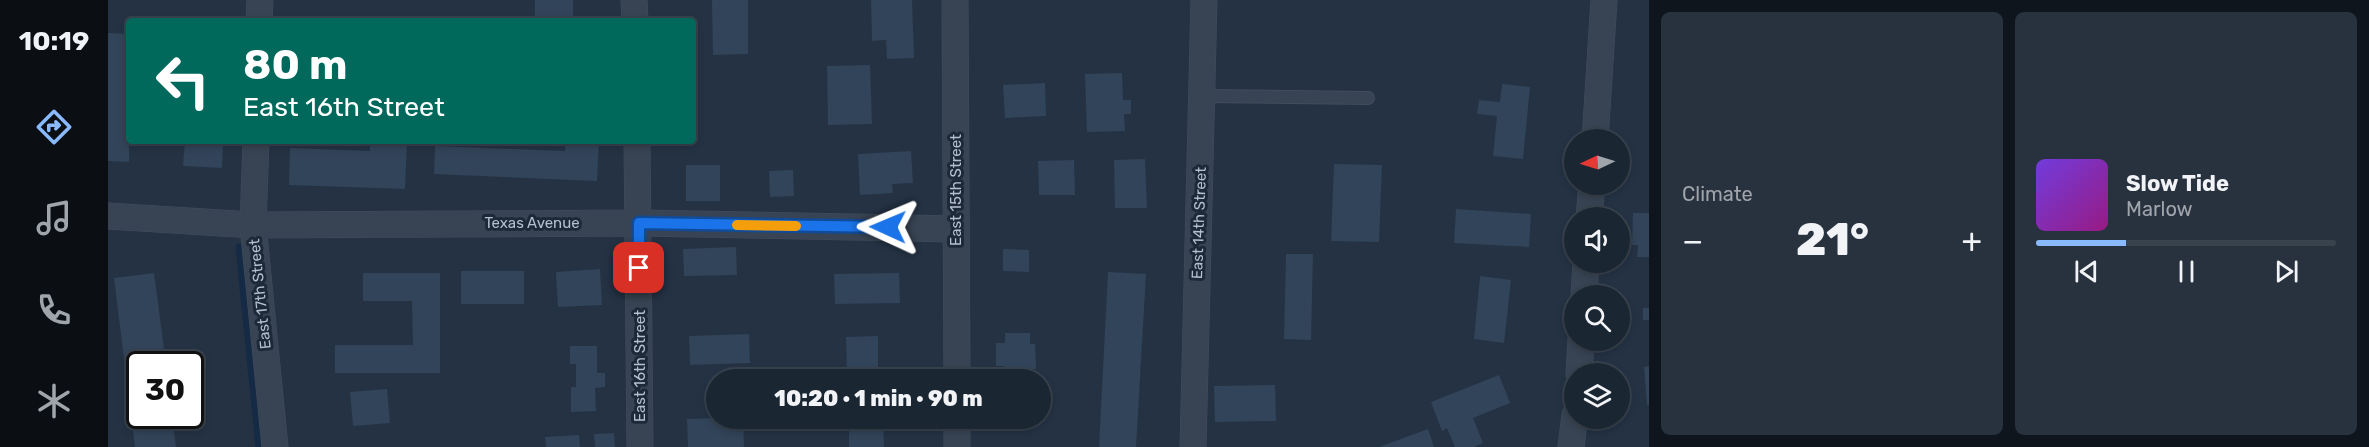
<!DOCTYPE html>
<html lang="en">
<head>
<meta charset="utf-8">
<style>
	:root { --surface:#1b2633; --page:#28323f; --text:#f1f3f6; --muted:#a0a5ac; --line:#39434e; --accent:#89baff }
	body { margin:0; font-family:Rubik,sans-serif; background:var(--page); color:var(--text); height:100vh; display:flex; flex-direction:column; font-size:22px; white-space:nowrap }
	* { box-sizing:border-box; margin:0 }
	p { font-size:20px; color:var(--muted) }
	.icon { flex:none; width:33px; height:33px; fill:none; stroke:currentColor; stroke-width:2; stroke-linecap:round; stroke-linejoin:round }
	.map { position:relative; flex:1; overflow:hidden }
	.side { display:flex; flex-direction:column; gap:12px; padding:12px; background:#0f151c; width:720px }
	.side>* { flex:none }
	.top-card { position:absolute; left:18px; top:18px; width:570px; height:126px; border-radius:6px; box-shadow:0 3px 9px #0003,0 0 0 2px var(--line); background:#00695c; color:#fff; overflow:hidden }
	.needle { width:39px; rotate:266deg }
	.buttons { position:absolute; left:1456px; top:129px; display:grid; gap:12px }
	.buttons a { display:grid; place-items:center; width:66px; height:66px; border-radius:50%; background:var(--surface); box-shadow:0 3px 9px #0003,0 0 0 2px var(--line); font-size:30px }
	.speed { position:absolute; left:18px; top:351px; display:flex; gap:12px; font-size:30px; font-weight:700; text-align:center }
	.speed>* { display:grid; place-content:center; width:78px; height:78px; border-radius:50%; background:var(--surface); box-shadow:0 3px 9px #0003,0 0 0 2px var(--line); line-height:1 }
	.speed .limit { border:3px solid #111; border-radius:9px; background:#fff; color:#111 }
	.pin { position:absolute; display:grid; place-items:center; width:51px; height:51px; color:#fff; margin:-26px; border-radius:12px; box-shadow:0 3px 9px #0006 }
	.me { position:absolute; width:66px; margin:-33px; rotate:271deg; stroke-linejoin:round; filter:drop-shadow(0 0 4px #0008) }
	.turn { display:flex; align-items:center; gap:21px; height:126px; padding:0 18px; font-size:27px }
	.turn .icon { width:78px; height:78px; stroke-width:2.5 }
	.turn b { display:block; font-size:42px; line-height:51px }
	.big { font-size:45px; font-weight:800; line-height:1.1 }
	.side .card { flex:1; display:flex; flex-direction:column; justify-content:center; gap:9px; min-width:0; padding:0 21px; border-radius:9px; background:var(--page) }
	.song { display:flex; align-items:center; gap:18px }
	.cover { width:72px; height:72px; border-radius:9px; background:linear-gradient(135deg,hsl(260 70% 55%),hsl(310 70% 35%)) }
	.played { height:6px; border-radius:3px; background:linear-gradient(90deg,var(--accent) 30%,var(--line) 30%) }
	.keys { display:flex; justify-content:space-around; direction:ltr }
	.heat { display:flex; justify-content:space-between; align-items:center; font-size:33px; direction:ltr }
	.side .tiles { flex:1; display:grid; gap:12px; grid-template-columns:repeat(2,1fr) }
	.trip { position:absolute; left:598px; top:369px; width:345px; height:60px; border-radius:30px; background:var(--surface); box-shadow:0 3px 9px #0003,0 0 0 2px var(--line); font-weight:800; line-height:60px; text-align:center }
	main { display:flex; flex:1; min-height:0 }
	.tabs { display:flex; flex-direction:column; width:108px; justify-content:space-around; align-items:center; background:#0b0f14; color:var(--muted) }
	.tabs .icon { width:42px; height:42px }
	.tabs .on { color:var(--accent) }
	.tabs b { font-size:27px; color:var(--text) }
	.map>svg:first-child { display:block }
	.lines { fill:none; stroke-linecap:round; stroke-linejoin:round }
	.stream { stroke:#152a44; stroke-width:7 }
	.building { fill:#324459 }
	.lane-casing { stroke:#424d5d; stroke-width:14 }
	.street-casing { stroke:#424d5d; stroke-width:27 }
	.lane { stroke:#384453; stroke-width:12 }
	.street { stroke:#384453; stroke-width:26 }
	.route-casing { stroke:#114b97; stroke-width:15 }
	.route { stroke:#1a73e8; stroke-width:10 }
	.slow { stroke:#f59e0b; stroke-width:10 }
	.labels { text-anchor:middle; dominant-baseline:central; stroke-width:6; stroke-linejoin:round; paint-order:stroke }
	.street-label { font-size:15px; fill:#b6bfcd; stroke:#1d2939 }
</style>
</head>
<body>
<main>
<nav class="tabs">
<b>10:19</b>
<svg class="icon on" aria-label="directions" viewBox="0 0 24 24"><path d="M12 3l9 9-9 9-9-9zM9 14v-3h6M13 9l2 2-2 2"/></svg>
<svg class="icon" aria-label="music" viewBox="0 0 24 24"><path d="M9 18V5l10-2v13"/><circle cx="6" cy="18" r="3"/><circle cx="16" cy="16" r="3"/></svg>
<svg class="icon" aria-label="phone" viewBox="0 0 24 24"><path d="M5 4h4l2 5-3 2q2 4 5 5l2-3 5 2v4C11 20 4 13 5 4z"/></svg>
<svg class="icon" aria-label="climate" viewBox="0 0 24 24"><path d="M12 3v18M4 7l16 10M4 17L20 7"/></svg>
</nav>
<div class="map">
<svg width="1541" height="447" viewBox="0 0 1541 447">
	<rect width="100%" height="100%" fill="#243244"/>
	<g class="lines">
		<path class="stream" d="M131,247L151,447"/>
	</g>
	<g class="building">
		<rect x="427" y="0" width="38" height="21"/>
		<path d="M604,0H640V54L605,55Z"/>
		<path d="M763,0H804L806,58L779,59L778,40L764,41Z"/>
		<path d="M0,33L21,34V162L0,161Z"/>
		<path d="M762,65L764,124L720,125L719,66Z"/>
		<path d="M1014,73L1015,100H1023V114H1016L1017,131L979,132L977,74Z"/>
		<path d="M937,83L938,116L897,118L895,85Z"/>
		<path d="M1394,84L1422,87L1415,159L1385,156L1389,116L1369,114L1371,100L1392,102Z"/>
		<path d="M77,141H115L114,168L75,166Z"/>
		<path d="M262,141H299L297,189L181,185L182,148L262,151Z"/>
		<path d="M458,141H491L489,181L326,174L327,146L457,151Z"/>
		<path d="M803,151L805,183L784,184L785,193L752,195L750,154Z"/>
		<path d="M1037,159L1039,208H1007L1006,160Z"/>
		<path d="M966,160L967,195H931L930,161Z"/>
		<path d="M1226,164L1274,165L1271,242L1223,241Z"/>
		<rect x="578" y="165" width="34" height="36"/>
		<path d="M685,170L686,196L662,197L661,171Z"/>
		<path d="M1348,209L1423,214L1421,247L1346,243Z"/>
		<path d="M1525,213H1541V257H1529L1530,245H1524Z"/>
		<path d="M628,247L629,275L576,276L575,249Z"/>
		<path d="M895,249L921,250V272L895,271Z"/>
		<path d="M1178,254H1205L1203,340L1176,339Z"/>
		<path d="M492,269L494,305L450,307L448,272Z"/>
		<rect x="353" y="271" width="63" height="33"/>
		<path d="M1000,272L1038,274L1028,447H991Z"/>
		<path d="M46,273L58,364H32V416H64L68,447H27L6,278Z"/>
		<path d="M255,273H332V373H227V345H305L304,301H255Z"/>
		<path d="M791,273L792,303L727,304L726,274Z"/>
		<path d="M1372,276L1403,280L1396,343L1366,339Z"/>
		<rect x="1535" y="308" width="6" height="12"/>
		<path d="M897,333H922V344H927L928,369H918L919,380H902V372H897L896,366H888V343H897Z"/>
		<path d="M641,334L642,363L582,365L581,336Z"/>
		<path d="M770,336V372L739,373L738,337Z"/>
		<path d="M462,346H489V373H497V387L487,388L488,411L463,412V387H468V364H462Z"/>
		<path d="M1541,366V405H1539L1536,367Z"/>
		<path d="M1391,375L1402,403L1365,418L1375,443L1366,447H1347L1339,428L1334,431L1323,402Z"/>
		<path d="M1167,385L1168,421L1107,422L1106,386Z"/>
		<path d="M279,389L282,423L245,426L242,392Z"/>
		<path d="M609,418H635L636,447H580L579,419Z"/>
		<path d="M741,418H775L776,447H741Z"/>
		<path d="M1320,429L1326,447H1271Z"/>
		<path d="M506,433L507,447H487L486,434Z"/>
		<path d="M471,435L472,447H438L437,437Z"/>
	</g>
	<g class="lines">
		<defs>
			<path id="lane" d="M1094,96L1260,98"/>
			<g id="street">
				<path d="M526,0L527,21"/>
				<path d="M847,0L849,380"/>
				<path d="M151,21L152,0"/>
				<path d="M1487,140L1496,0"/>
				<path d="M148,141L145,225L167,447"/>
				<path d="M529,141L532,447"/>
				<path d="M0,216L145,225L531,223L848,229"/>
				<path d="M1481,218L1484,184"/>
				<path d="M1476,296L1478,262"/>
				<path d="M1471,374L1473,340"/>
				<path d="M849,418V447"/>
				<path d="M1085,447L1096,0"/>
				<path d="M1463,447L1467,415"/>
			</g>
		</defs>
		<use href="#lane" class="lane-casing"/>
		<use href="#street" class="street-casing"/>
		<use href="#lane" class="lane"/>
		<use href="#street" class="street"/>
	</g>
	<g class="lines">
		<defs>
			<path id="route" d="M531,268V223L780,227"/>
		</defs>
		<use href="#route" class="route-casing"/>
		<use href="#route" class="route"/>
		<path class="slow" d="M629,225L688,226"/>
	</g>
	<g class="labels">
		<g class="street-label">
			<text transform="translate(848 190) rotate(-90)">East 15th Street</text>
			<text x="424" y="223">Texas Avenue</text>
			<text transform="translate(1091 223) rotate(-88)">East 14th Street</text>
			<text transform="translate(152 294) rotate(-96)">East 17th Street</text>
			<text transform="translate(532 366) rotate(-90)">East 16th Street</text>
		</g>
	</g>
</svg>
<div class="buttons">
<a><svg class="needle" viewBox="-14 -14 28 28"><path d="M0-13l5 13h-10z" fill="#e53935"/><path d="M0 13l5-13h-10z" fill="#a0a5ac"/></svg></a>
<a><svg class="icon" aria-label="sound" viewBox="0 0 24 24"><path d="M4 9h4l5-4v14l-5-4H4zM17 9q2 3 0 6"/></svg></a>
<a><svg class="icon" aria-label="search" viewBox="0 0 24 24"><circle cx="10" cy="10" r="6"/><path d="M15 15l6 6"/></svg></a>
<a><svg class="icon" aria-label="layers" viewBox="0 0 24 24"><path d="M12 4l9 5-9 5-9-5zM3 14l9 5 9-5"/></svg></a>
</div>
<div class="speed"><div class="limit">30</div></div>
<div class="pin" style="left:531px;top:268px;background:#d93025"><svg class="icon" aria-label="arrive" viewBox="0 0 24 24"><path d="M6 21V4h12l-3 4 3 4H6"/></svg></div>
<svg class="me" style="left:780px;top:227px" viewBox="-20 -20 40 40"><path d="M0-17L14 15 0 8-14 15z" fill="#1a73e8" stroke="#fff" stroke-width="4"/></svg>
<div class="trip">10:20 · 1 min · 90 m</div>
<div class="top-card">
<div class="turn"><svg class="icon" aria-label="left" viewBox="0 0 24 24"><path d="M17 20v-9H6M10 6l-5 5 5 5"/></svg><div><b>80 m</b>East 16th Street</div></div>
</div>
</div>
<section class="side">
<div class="tiles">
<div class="card"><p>Climate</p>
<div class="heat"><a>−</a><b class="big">21°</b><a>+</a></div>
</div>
<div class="card">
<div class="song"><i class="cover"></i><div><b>Slow Tide</b><p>Marlow</p></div></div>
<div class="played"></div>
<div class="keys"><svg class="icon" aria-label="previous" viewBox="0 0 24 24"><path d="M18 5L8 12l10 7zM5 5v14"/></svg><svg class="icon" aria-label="pause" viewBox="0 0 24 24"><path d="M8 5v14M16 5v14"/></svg><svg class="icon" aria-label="next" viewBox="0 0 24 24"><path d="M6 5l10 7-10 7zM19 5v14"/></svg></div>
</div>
</div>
</section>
</main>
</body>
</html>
